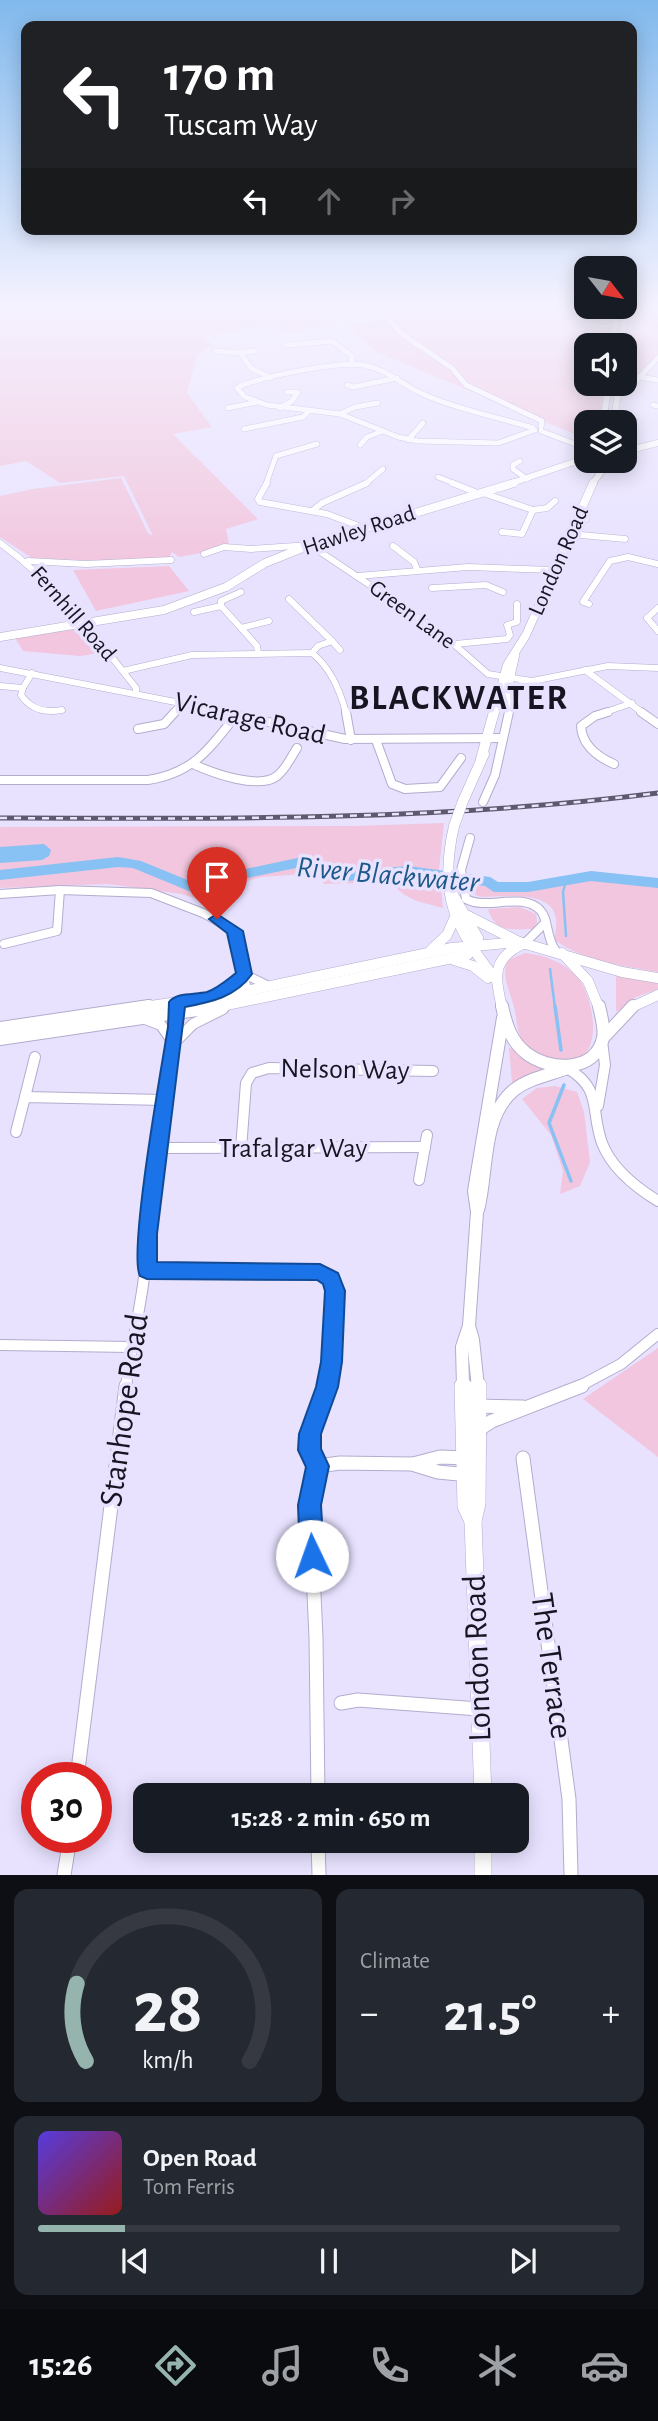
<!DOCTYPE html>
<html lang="en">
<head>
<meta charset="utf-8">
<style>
	:root { --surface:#171b24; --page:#242831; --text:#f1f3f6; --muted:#9ea1a6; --line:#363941; --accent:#96b4ae }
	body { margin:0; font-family:"Alegreya Sans",sans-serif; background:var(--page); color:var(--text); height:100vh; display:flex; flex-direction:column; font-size:26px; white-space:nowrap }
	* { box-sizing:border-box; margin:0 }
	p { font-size:23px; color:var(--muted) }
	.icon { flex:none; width:38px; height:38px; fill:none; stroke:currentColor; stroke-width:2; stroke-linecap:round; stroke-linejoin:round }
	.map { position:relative; height:1875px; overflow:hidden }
	.details { display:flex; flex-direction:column; gap:14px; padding:14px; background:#0d0f14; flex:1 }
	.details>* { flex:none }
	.guide { position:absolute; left:21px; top:21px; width:616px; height:214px; border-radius:14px; box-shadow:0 4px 18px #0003; background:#202124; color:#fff; overflow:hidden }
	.needle { width:46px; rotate:121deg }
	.controls { position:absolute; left:574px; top:256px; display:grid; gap:14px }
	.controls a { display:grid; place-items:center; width:63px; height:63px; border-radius:14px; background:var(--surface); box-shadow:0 4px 18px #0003; font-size:35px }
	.speed { position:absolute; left:21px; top:1762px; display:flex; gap:14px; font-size:35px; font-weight:700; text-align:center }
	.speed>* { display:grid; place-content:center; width:91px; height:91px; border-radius:50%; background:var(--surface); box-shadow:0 4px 18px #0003; line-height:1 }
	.speed .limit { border:10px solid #d22; background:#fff; color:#111 }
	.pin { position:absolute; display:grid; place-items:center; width:60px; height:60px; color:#fff; margin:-72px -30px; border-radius:50% 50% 50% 0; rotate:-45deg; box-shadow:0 0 7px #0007 }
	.pin .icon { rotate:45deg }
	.me { position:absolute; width:77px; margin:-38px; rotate:357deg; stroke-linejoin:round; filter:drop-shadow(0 0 5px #0008) }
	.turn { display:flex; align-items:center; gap:24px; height:147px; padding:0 28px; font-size:32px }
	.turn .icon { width:91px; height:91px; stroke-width:2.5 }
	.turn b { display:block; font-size:49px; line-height:60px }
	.lanes { display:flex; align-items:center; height:66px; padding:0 28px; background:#0003; justify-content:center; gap:35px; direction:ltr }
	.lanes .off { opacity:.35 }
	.big { font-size:52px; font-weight:700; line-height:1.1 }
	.details .tile { flex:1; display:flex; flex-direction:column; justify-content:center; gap:10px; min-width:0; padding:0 24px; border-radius:14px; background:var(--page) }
	.details .dial { align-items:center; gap:0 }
	.dial svg { height:182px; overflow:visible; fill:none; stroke:var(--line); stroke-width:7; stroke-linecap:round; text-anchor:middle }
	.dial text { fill:var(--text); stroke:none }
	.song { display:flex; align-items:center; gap:21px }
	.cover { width:84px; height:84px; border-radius:10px; background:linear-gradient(135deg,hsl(250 70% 55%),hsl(0 70% 35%)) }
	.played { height:7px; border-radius:4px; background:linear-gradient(90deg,var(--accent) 15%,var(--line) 15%) }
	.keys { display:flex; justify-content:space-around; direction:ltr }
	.heat { display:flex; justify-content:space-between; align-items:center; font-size:38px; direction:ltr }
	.details .tiles { flex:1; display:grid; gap:14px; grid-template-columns:1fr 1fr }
	.tile:last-child { grid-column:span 2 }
	.trip { position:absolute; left:133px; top:1783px; width:396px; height:70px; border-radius:14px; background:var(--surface); box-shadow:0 4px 18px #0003; font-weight:700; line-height:70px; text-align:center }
	.tabs { display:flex; height:112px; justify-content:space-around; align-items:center; background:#090b0e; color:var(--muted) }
	.tabs .icon { width:49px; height:49px }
	.tabs .on { color:var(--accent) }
	.tabs b { font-size:32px; color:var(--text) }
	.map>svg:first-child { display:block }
	.green { fill:#f1c6de }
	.water { fill:#88c1f4 }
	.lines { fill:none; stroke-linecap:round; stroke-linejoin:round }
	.stream-far1 { stroke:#88c1f4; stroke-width:2.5 }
	.stream { stroke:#88c1f4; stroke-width:3.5 }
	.river { fill:#88c1f4; fill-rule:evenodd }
	.minor-far4-casing { stroke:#b3accd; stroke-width:6 }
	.minor-far3-casing { stroke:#b3accd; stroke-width:7 }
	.minor-far2-casing { stroke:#b3accd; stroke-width:10 }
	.minor-far1-casing { stroke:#b3accd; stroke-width:12 }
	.minor-casing { stroke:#b3accd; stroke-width:15 }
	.major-far4-casing { stroke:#b3accd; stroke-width:7 }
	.major-far3-casing { stroke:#b3accd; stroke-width:9 }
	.major-far2-casing { stroke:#b3accd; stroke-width:11 }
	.major-far1-casing { stroke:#b3accd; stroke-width:14 }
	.major-casing { stroke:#b3accd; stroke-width:18 }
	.minor-far4 { stroke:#fff; stroke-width:5 }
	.minor-far3 { stroke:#fff; stroke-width:6 }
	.minor-far2 { stroke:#fff; stroke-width:8 }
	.minor-far1 { stroke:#fff; stroke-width:10 }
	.minor { stroke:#fff; stroke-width:13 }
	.major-far4 { stroke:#fff; stroke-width:6 }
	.major-far3 { stroke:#fff; stroke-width:8 }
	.major-far2 { stroke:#fff; stroke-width:10 }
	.major-far1 { stroke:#fff; stroke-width:12 }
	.major { stroke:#fff; stroke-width:17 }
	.rail-casing { stroke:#5e5a6d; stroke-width:5 }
	.rail { stroke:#e8e2ff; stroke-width:2.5; stroke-dasharray:7; stroke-linecap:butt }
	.major-bridge-casing { stroke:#b3accd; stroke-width:11; stroke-linecap:butt }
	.major-bridge { stroke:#fff; stroke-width:10 }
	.route { fill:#1a73e8; stroke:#114b97; stroke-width:2 }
	.labels { text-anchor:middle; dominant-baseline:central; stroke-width:7; stroke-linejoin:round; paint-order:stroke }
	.far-street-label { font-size:23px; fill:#181522; stroke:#e8e2ff }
	.street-label { font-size:28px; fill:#181522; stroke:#e8e2ff }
	.water-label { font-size:30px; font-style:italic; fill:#1c5988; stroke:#e8e2ff }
	.near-street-label { font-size:33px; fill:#181522; stroke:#e8e2ff }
	.district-label { font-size:35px; font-weight:bold; letter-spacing:2px; fill:#181522; stroke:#e8e2ff }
</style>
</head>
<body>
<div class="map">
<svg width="658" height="1875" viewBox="0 0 658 1875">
	<rect width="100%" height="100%" fill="#e8e2ff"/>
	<g class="green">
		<path d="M0,306H295L341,324L283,333L274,324L201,336L213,345L197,355L187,393L212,427L173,434L258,519L226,529L229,544L211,551L179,557L172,552L169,558L99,561L32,558L0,537V496L33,489L121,478L148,533L153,536L124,476L60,483L26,461L0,466Z"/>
		<path d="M355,306H614L609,345H586V383H604L599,422H586V439L374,351L348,325L385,318Z"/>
		<path d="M632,306H658V359L633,387L624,391Z"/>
		<path d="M169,566L189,591L96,611L73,570Z"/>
		<path d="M85,628L105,652L80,656L23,651L15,638Z"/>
		<path d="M444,823L439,869L443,908C425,903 402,900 393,882L324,884L318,873L261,877L240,883L225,907L181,894L108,884L0,888V827L353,826Z"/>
		<path d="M592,878L658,885V972C624,966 583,961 555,940C555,933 557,925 556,918C551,889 502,897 482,897L475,895L468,888L469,881C478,883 487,888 496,889C528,894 561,883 592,878Z"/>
		<path d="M520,907L536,914L537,923L533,929C514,929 495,934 488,909Z"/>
		<path d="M525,953C544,955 564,962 577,977C592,993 604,1049 577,1059C564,1064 552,1059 540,1055C522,1048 518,1034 516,1017C514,999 499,975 508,960Z"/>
		<path d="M616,976L658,983V989L636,997L616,1012Z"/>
		<path d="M512,1047L526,1060L545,1070L512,1083L509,1048Z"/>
		<path d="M555,1086L577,1092L584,1112L590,1162L580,1186L560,1194L563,1171L551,1135L522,1099L537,1088Z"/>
		<path d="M658,1348V1457L583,1399Z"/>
	</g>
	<path class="water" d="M44,844L51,850L49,856L42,860L0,863V847Z"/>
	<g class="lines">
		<g class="stream-far1">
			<path d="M566,881L563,892L566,936"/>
			<path d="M550,969L555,1008"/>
		</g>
		<g class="stream">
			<path d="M555,1006L561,1050"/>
			<path d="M564,1085L549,1123L571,1181"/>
		</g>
		<path class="river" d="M118,857L141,861L202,886L227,873L302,857L348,871L408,866L490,877L498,882H528L591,871L658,878V888L591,881L528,892H494L485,886L408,876L347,881L301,867L237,880L216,892L201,896L133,868L118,867L0,880V870Z"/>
		<defs>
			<g id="minor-far4">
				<path d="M355,306L387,318L402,334L452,368L466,385L542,421L541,427"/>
				<path d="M286,345L332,341L352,356L351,364"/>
				<path d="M215,351L240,353"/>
				<path d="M255,351L240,353L251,368L271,378"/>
				<path d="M639,377L658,380"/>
				<path d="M347,385L353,387L397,378"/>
				<path d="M632,385L658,358"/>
				<path d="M653,405L658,406"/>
				<path d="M228,408L257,402"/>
				<path d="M280,408L292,401L298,392H287"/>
				<path d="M340,414L355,407L378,403"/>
				<path d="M533,428C498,417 459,410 425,395C403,386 387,369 363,365C340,361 257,377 237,388L245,397L267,405L340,414L398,437L418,441L498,443L535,430"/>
				<path d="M244,429L303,417L310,410"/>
				<path d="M541,431L586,448"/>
				<path d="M408,440L423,423"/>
				<path d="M360,445L367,437L383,431"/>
				<path d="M520,461L513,465V469L527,479"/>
				<path d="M438,477L456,484"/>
				<path d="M266,484L276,456L317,444"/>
				<path d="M365,484L383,469"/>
			</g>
			<g id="minor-far3">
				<path d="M267,483L258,499L260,502L327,514L364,528"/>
				<path d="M452,483L480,494"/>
				<path d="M483,493L533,510L522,534L502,532"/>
				<path d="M533,510L547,508L555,501"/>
				<path d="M312,511L322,503L367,483"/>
				<path d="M582,519H586"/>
				<path d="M570,534L625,539"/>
				<path d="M0,543C55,583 95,635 136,688V694"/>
				<path d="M393,546L414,562L417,569"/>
				<path d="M319,551L440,632L488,674L532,681L608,666L658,668"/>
				<path d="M204,554L224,547L251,549L310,545"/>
				<path d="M28,561L86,564L171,560"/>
				<path d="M357,576L468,567L555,570"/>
				<path d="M432,588L486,585L503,592"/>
				<path d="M289,599L332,641L318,646L312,653"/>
				<path d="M589,604L583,602L610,561L628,557L658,564"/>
				<path d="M221,606V601L241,592"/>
				<path d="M658,608L647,618L658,631"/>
				<path d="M194,612L221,606L241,628"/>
				<path d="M332,641L340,650"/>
				<path d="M455,644L507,639L510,635L507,625L517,622V604"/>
				<path d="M258,653L257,646L241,628L269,621"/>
				<path d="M0,668L232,713"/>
				<path d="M585,670L643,713"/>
				<path d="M123,671L192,655L312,653C331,668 340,690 346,713"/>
				<path d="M0,686L23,688L32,673"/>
				<path d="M23,688L21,695C31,710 45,713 62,710"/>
				<path d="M173,713L182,703"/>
				<path d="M508,713L512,697L524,681"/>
				<path d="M603,713L632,703"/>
			</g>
			<g id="minor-far2">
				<path d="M223,712L345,739L503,738"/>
				<path d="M346,712L351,740"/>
				<path d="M608,712L595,716L581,726C582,745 598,757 614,764"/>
				<path d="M641,712L658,724"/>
				<path d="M138,729L164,724L175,712"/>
				<path d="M376,740L392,784L405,789L440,787L461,758"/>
				<path d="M195,765C213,773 259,790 277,776C286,769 291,757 297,748"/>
				<path d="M0,780H148C194,773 210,748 237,714"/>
				<path d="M483,802L495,775L509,712"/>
				<path d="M470,838L461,870L466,899C488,911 522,891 540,910C549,919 546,939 556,951"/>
				<path d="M0,894L60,890L151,893L203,913L235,931L248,995"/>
				<path d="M525,943L544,924"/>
				<path d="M4,944L57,931L60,890"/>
				<path d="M244,974L269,986"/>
				<path d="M214,995L233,985L244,974"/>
			</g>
			<g id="minor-far1">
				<path d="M145,1019L161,1025L174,1044"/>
				<path d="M175,1042L193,1024L223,1009"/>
				<path d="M567,1068C603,1089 590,1110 602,1143C612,1169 635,1187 658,1201"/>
				<path d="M25,1097L35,1057"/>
				<path d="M598,1106L605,1065L602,1041"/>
				<path d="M16,1132L25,1097L164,1100"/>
				<path d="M160,1148L425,1147"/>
				<path d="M241,1149L246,1083L252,1073L269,1068L433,1071"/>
				<path d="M419,1180L427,1135"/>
				<path d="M147,1271L320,1272L327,1275L333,1283L332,1362L327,1387"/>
				<path d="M0,1345L131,1347"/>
				<path d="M126,1387C132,1336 147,1286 147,1234L177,1013"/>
				<path d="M578,1387L621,1364L658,1334"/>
			</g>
			<g id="minor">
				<path d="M474,1406L523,1407"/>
				<path d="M479,1434L481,1428L492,1421L582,1386"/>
				<path d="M523,1458L569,1799L571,1875"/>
				<path d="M413,1464L440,1457L468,1458"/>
				<path d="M318,1466L340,1463L412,1464L438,1472L469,1475"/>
				<path d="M341,1703L358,1700L479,1709"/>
				<path d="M77,1778L126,1386"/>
				<path d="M318,1796L316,1638L310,1505L318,1466L309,1450L310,1434L327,1386"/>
				<path d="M318,1841L319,1875"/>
				<path d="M64,1875L70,1838"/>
			</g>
			<g id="major-far4">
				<path d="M613,345L617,306"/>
				<path d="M622,345L626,306"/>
				<path d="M603,422L609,383"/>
				<path d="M614,422L619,383"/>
				<path d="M626,451L658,443"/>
				<path d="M509,484L586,458"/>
				<path d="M592,484L605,467L617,460"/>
			</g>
			<g id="major-far3">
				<path d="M0,637L164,610L226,587L265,563L310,545L514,483"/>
				<path d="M506,697L515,656"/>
				<path d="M494,713L507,665L526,635L593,483"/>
			</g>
			<g id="major-far2">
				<path d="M481,759L494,712"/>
				<path d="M463,801L484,754"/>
				<path d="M454,826C438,896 455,927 496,980"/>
				<path d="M466,915L519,942L622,972L658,978"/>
				<path d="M431,950L447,935L455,917"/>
				<path d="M562,953L588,981L599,1008"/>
				<path d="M454,960L473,966L488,978"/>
				<path d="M137,1008L232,994L452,948L519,942"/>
				<path d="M212,1008L467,955L475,948L478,938L452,893"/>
				<path d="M502,1008C495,976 491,958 525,943"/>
				<path d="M630,1008L658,995"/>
			</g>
			<g id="major-far1">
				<path d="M502,1006C506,1025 511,1041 526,1053C549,1071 595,1073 603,1038C605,1029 601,1015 599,1006"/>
				<path d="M0,1028L149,1006"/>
				<path d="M604,1037L633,1006"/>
				<path d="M0,1039L224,1006"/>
				<path d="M478,1210C488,1173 481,1117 514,1090C528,1079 548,1075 565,1069"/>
				<path d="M469,1326L473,1340L478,1387"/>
				<path d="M463,1387L462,1347L469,1326L477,1212L474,1191L503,1018"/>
			</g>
			<g id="major">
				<path d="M463,1386L466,1506L473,1521"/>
				<path d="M478,1386L477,1503L473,1521L483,1796"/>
				<path d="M483,1841V1875"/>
			</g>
		</defs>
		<use href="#minor-far4" class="minor-far4-casing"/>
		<use href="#minor-far3" class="minor-far3-casing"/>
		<use href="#minor-far2" class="minor-far2-casing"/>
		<use href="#minor-far1" class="minor-far1-casing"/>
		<use href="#minor" class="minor-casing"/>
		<use href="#major-far4" class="major-far4-casing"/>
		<use href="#major-far3" class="major-far3-casing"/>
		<use href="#major-far2" class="major-far2-casing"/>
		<use href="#major-far1" class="major-far1-casing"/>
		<use href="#major" class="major-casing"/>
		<use href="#minor-far4" class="minor-far4"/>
		<use href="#minor-far3" class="minor-far3"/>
		<use href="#minor-far2" class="minor-far2"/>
		<use href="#minor-far1" class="minor-far1"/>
		<use href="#minor" class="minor"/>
		<use href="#major-far4" class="major-far4"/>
		<use href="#major-far3" class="major-far3"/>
		<use href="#major-far2" class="major-far2"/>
		<use href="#major-far1" class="major-far1"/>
		<use href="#major" class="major"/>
		<defs>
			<path id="rail" d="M0,818C220,819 439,821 658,793"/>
		</defs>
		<use href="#rail" class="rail-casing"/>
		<use href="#rail" class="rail"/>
		<defs>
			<path id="major-bridge" d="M454,826L463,801"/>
		</defs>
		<use href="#major-bridge" class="major-bridge-casing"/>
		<use href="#major-bridge" class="major-bridge"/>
	</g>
	<linearGradient id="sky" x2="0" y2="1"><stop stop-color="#81b9ed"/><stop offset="0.54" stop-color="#f5f2ff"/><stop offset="1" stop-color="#f5f2ff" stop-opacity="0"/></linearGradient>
	<rect width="658" height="568" fill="url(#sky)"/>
	<path class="route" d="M217,914L243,931L252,974C236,997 211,1002 185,1007L157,1234V1262L320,1264L338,1273L345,1291L342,1362L338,1387L321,1434V1449L329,1466L321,1505L324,1556L320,1564L312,1567L303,1564L300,1556L298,1505L306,1467L298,1450L299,1434L316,1387L321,1362L325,1291L323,1284L317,1280L147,1279L140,1276C128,1253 162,1065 168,1027L169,1002C177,992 194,995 207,992C218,988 227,980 236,973L227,933L209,919Z"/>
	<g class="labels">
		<g class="far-street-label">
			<text transform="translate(359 531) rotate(-18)">Hawley Road</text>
			<text transform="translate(559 561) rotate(-66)">London Road</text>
			<text transform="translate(73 614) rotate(49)">Fernhill Road</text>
			<text transform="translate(412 615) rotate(36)">Green Lane</text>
		</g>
		<g class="street-label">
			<text transform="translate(250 719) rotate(13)">Vicarage Road</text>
			<text transform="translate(345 1070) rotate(1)">Nelson Way</text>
			<text x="293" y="1149">Trafalgar Way</text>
		</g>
		<g class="water-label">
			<text transform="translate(388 875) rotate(5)">River Blackwater</text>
		</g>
		<g class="near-street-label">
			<text transform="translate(125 1410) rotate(-82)">Stanhope Road</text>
			<text transform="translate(478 1658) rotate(-92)">London Road</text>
			<text transform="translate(551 1666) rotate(82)">The Terrace</text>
		</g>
		<g class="district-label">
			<text x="459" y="698">BLACKWATER</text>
		</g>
	</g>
</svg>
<div class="controls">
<a><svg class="needle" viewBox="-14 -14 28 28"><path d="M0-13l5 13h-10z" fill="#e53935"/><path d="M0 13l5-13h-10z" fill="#9ea1a6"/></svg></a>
<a><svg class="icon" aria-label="sound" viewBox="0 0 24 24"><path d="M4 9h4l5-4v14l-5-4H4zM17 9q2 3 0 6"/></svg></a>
<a><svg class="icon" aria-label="layers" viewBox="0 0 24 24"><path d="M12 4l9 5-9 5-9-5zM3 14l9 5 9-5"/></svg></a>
</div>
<div class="speed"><div class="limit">30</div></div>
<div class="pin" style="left:217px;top:919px;background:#d93025"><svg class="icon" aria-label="arrive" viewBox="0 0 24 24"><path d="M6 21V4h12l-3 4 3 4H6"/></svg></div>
<svg class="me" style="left:312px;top:1556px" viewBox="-20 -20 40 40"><circle r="19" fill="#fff"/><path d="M0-13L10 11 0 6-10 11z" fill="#1a73e8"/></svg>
<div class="trip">15:28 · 2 min · 650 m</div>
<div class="guide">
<div class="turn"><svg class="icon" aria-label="left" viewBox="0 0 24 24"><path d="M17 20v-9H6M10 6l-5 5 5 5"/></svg><div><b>170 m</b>Tuscam Way</div></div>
<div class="lanes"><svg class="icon" aria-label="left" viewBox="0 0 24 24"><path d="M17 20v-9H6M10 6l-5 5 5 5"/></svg><svg class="icon off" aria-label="ahead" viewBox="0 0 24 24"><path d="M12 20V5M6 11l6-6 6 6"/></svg><svg class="icon off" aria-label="right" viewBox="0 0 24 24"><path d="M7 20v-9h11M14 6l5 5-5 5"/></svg></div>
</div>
</div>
<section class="details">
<div class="tiles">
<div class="tile dial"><svg viewBox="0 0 100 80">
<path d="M14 69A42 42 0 1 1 86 69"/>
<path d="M14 69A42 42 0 0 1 10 35" stroke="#96b4ae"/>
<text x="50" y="56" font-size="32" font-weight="700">28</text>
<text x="50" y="72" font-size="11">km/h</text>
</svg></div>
<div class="tile"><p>Climate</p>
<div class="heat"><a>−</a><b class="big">21.5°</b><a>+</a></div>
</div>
<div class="tile">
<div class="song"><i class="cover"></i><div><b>Open Road</b><p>Tom Ferris</p></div></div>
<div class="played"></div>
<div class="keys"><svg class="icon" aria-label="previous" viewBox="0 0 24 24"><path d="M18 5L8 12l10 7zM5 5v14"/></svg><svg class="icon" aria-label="pause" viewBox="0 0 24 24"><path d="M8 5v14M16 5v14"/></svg><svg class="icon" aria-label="next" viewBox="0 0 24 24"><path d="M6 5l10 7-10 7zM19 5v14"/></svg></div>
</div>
</div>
</section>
<nav class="tabs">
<b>15:26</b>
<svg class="icon on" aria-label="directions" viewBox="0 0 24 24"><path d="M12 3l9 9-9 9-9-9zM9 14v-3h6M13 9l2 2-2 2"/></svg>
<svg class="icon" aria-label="music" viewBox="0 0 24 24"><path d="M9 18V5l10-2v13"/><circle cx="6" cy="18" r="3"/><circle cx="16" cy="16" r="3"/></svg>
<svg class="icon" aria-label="phone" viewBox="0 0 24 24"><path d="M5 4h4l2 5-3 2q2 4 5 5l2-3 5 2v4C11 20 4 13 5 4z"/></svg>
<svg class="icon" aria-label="climate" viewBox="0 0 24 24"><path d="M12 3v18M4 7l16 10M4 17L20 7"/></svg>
<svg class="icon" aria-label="car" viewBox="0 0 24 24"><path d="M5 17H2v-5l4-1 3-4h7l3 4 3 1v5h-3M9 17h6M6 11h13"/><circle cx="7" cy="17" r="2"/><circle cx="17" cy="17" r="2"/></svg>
</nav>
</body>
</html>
